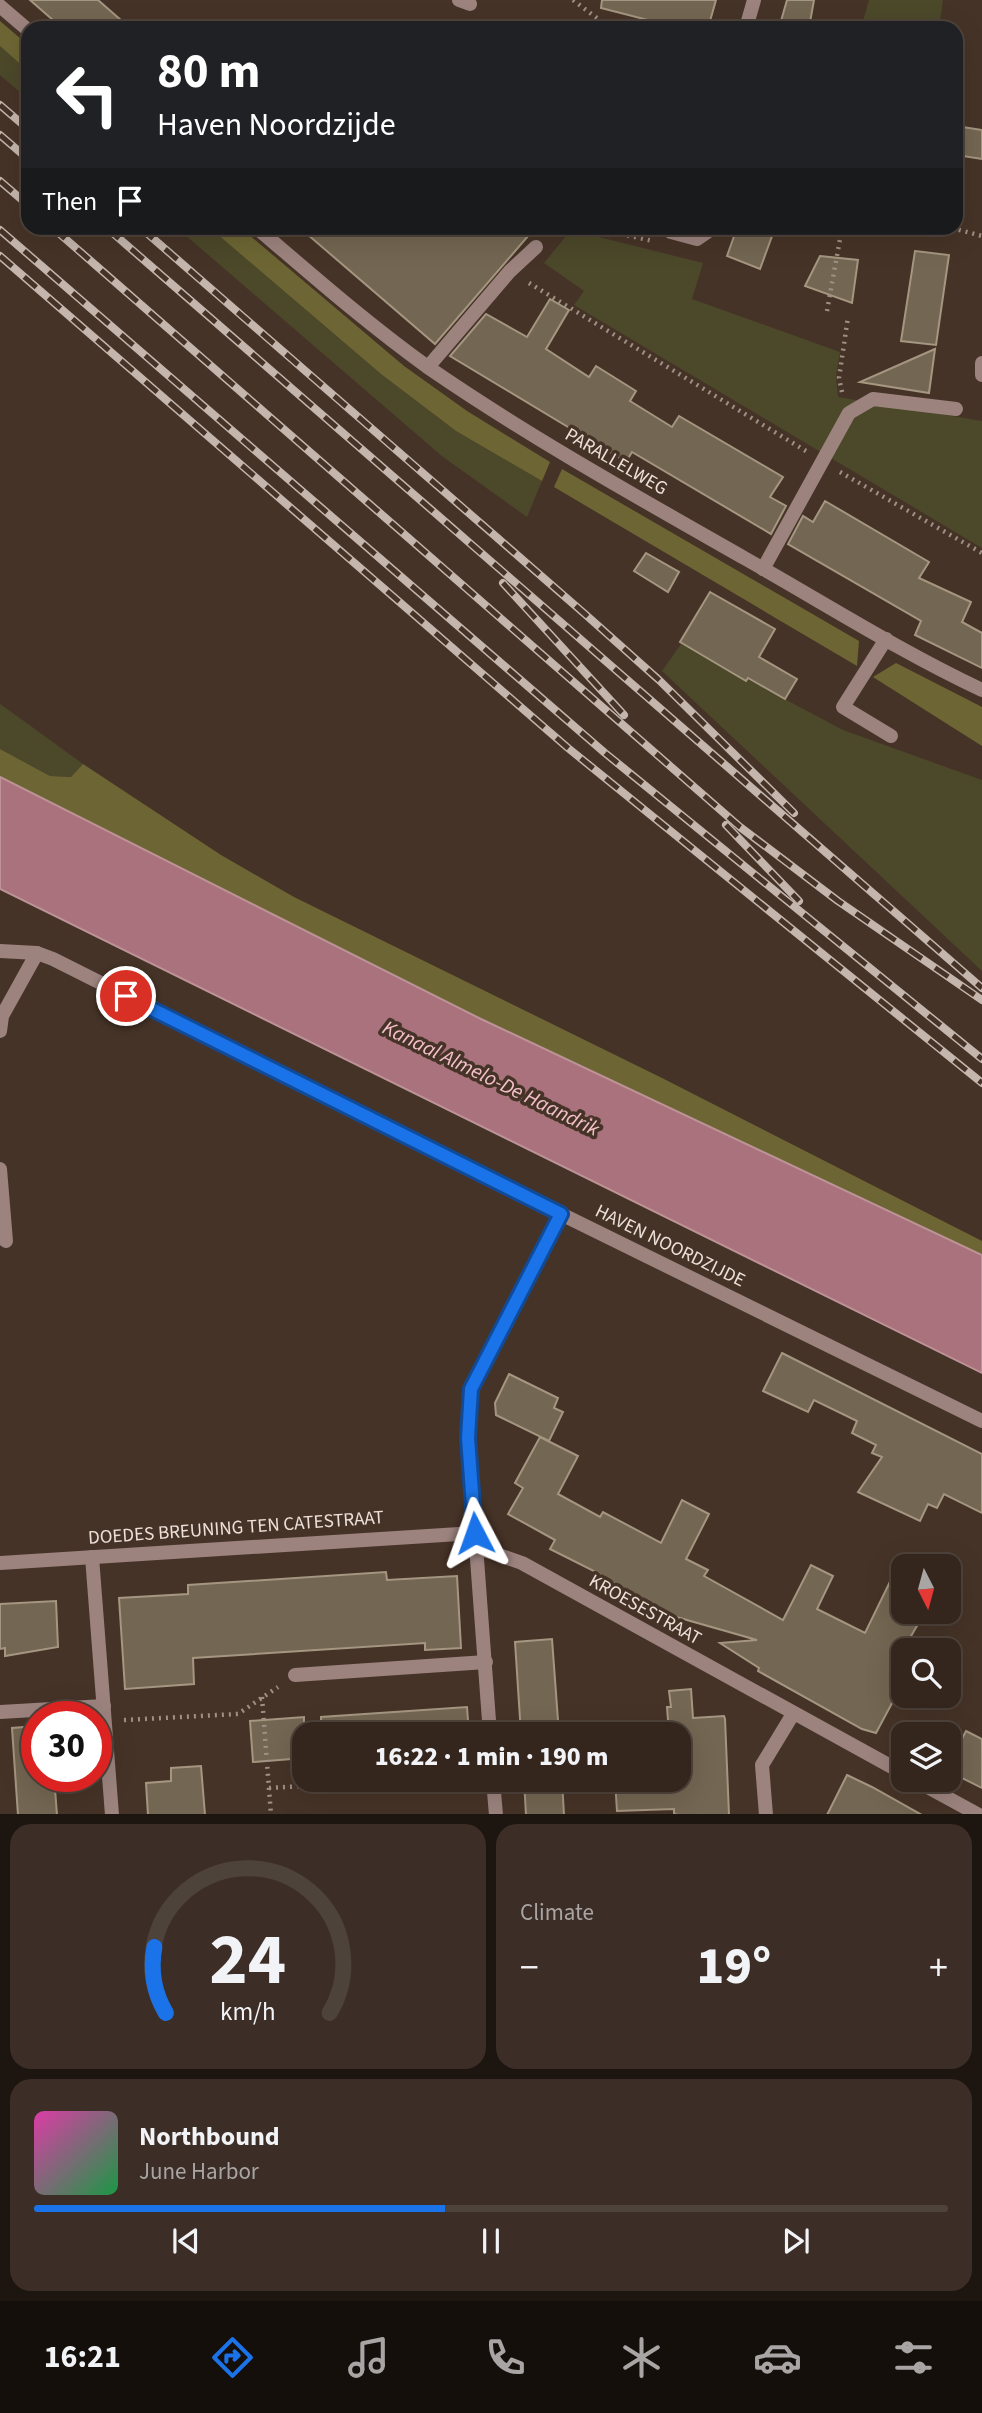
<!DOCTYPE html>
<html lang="en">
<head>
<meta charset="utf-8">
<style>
	:root { --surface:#34261d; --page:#3c2e26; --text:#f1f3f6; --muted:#a9a5a4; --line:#4e433b; --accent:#1a73e8 }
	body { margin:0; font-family:"Source Sans 3",sans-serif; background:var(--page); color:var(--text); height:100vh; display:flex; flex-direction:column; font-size:26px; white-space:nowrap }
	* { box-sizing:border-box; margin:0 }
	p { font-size:23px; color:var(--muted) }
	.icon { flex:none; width:38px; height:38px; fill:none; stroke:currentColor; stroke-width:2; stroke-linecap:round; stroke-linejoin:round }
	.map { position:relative; height:1814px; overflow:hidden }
	.details { display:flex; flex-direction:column; gap:10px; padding:10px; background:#1d1510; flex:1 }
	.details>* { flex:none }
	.banner { position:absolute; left:21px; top:21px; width:942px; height:214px; border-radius:21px; box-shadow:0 7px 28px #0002,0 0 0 2px var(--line); background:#202124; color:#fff; overflow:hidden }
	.needle { width:46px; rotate:174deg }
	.fabs { position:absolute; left:891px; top:1554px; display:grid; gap:14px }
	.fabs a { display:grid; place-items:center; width:70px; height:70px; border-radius:14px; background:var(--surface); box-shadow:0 7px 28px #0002,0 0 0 2px var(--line); font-size:35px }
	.speed { position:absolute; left:21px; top:1701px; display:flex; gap:14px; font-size:35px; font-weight:700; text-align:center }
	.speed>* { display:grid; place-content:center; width:91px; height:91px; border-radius:50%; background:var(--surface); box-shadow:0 7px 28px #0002,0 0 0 2px var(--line); line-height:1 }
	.speed .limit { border:10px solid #d22; background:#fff; color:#111 }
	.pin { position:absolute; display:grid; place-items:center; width:60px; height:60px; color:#fff; margin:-30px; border:4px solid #fff; border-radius:50%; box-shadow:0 2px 7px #0007 }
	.me { position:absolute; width:77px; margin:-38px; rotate:356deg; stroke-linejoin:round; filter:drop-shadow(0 0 5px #0008) }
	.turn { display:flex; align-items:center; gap:24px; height:147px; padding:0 21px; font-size:32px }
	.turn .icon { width:91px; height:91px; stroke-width:2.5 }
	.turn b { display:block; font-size:49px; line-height:60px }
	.then { display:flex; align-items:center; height:66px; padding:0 21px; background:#0003; gap:14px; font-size:26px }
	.big { font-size:52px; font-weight:800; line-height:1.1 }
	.details .tile { flex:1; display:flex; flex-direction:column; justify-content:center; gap:10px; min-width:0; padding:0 24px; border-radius:21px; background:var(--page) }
	.details .dial { align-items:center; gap:0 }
	.dial svg { height:182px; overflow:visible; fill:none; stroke:var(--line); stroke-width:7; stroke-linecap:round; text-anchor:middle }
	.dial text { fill:var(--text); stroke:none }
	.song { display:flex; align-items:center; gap:21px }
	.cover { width:84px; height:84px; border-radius:10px; background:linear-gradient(135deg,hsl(320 70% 55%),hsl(140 70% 35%)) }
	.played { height:7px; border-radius:4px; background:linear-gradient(90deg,var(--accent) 45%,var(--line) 45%) }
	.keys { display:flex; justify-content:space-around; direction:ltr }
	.heat { display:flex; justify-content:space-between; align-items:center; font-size:38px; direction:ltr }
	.details .tiles { flex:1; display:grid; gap:10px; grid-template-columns:1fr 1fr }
	.tile:last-child { grid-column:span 2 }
	.trip { position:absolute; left:292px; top:1722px; width:399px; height:70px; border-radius:21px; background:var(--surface); box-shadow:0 7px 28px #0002,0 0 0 2px var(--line); font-weight:800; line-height:70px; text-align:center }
	.tabs { display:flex; height:112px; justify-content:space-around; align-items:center; background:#150f0c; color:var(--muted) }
	.tabs .icon { width:49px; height:49px }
	.tabs .current { color:var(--accent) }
	.tabs b { font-size:32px; color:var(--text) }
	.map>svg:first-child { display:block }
	.green { fill:#4c482a }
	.forest { fill:#6d6634 }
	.water { fill:#a9727c; stroke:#bd9398; stroke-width:2 }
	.building { fill:#736652; stroke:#a49680; stroke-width:2 }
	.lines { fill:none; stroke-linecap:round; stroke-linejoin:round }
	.path { stroke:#9f9086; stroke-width:4.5; stroke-dasharray:2 5; stroke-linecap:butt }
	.service { stroke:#9c837e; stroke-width:14 }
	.minor { stroke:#9c837e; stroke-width:14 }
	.rail-casing { stroke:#c4b6ad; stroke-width:8 }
	.rail { stroke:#463327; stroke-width:5; stroke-dasharray:16; stroke-linecap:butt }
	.route-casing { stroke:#114b97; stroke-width:18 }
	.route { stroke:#1a73e8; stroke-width:12 }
	.labels { text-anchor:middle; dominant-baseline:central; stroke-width:7; stroke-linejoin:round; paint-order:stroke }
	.street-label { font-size:19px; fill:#ece0d8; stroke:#463327 }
	.water-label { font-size:21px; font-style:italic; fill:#f4c0c9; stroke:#463327 }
</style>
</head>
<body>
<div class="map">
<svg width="982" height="1815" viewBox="0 0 982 1815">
	<rect width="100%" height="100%" fill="#463327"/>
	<g class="green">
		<path d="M869,0H943L939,28H861Z"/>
		<path d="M0,46L28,71V99L0,75Z"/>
		<path d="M177,228H210L381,374L456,431L542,481L527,517L443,457Z"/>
		<path d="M571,230L703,263L692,299L840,352L836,376L838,397L982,421V548L574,305L584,291L544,263Z"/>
		<path d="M681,644L843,730L982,780V971L662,671Z"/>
		<path d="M0,704L10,711L83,764L71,777L50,776L0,749Z"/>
	</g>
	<g class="forest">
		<path d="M0,21L28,45V71L0,46Z"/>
		<path d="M210,228H241L404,366L467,411L550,462L542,481L456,431L381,374Z"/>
		<path d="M562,469L859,641L857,666L554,487Z"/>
		<path d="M896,663L982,707V746L873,677Z"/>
		<path d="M0,749L50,776L71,777L83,764L221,855L294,897L662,1078L982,1241V1255L481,1019L0,777Z"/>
	</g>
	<path class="water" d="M0,777L481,1019L982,1255V1373L0,889Z"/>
	<g class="building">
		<path d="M30,0H98L130,28H62Z"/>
		<path d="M602,0H716L708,28H679L601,8Z"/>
		<path d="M787,0H814L809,28H779Z"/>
		<path d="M956,126L982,130V159L956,155Z"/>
		<path d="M300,228H535L435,344Z"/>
		<path d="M737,228H775L760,269L727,256Z"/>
		<path d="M915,251L949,255L936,345L901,341Z"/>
		<path d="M820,256L858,260L852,303L805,286Z"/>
		<path d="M550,299L569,310L546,349L589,377L596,366L636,391L630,401L672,427L679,416L783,477L770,497L786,506L771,534L632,452L626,462L450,356L486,314L527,337Z"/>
		<path d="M935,349L929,393L860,382Z"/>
		<path d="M825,501L929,562L919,578L971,602L962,622L982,633V668L915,635L921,621L788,544L803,516L813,522Z"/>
		<path d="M646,553L679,572L668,592L634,571Z"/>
		<path d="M710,592L775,629L759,657L797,679L785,699L748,678L746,681L680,642Z"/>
		<path d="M782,1353L982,1454V1513L944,1494L937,1508L928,1504L920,1521L858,1492L882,1457L872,1453L876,1445L852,1433L857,1421L814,1400L808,1412L763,1391Z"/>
		<path d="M509,1374L558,1398L554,1408L563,1412L549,1441L496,1415L495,1403Z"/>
		<path d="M540,1437L578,1456L558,1494L600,1517L603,1512L661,1543L682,1500L709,1514L686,1559L708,1570L704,1576L783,1620L811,1565L833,1576L817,1609L865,1633L903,1555V1612H925L903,1650V1661L891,1685L899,1690L876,1733L862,1729L758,1671L759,1668L720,1643L757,1640L659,1612L596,1572L550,1549L555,1540L508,1514L523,1488L515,1483Z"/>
		<path d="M386,1572L387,1580L457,1576L461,1648L425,1650V1643L193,1658L194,1684L125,1689L119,1598L188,1594V1585Z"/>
		<path d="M56,1601L58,1647L5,1656V1648L0,1649V1604Z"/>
		<path d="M552,1639L559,1734H521L515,1642Z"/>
		<path d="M691,1689L693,1718L724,1716L725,1719L729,1815H679L674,1814V1809L617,1811L615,1780H679V1734H669L667,1707H671L669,1691Z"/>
		<path d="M467,1707L469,1734H321V1717Z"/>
		<path d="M304,1717V1758L253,1762L250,1721Z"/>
		<path d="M37,1726V1776H54L57,1815H18L12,1728Z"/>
		<path d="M966,1731L982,1739V1788L948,1771V1765Z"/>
		<path d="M201,1766L205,1815H148L146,1783L171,1781V1768Z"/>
		<path d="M847,1775L872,1787L922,1815H827Z"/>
		<path d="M524,1780H562L564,1815H526Z"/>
	</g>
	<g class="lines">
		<g class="path">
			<path d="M573,0L610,28"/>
			<path d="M593,228L653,241"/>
			<path d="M952,228L982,236"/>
			<path d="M529,283L806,451"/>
			<path d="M827,311L842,228"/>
			<path d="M842,392L839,378L848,317"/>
			<path d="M840,472L982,553"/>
			<path d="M262,1697L271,1815"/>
			<path d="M124,1720L238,1714L278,1687"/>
			<path d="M269,1788L403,1780"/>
		</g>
		<g class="service">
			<path d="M428,367L510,271L536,247"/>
			<path d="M763,569L849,413L873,399L956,409"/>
			<path d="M886,639L843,707L891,736"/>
			<path d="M0,1031L2,1016L37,953"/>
			<path d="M0,1169L6,1241"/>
			<path d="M295,1675L486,1662"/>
			<path d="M766,1815L762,1765L793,1714"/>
		</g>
		<g class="minor">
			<path d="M459,0L470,4"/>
			<path d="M0,6L28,30"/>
			<path d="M746,28L754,0"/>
			<path d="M257,228C313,276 369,325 429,368C531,438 639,498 746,559C824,603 901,652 982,690"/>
			<path d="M669,228L671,232L697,239L713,228"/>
			<path d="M982,363V375"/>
			<path d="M0,951L37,953L53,959L561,1214L982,1421"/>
			<path d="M476,1547L522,1563L903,1773"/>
			<path d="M92,1557L112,1815"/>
			<path d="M0,1563L475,1533"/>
			<path d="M0,1712L104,1706"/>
			<path d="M490,1734L468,1438L471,1389L561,1214"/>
			<path d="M493,1780L496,1815"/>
			<path d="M915,1780L979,1815"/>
		</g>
		<defs>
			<g id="rail">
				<path d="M0,105L28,129"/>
				<path d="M0,135L28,159"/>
				<path d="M0,181L28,205"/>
				<path d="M53,228L740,827L838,901L982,1000"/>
				<path d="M107,228L982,988"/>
				<path d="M141,228L586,615L659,680L794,813"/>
				<path d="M0,230L605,753L982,1059"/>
				<path d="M0,256L568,748L982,1083"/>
				<path d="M503,583L624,715"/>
				<path d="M726,825L799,901"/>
			</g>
		</defs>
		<use href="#rail" class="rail-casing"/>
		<use href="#rail" class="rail"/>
	</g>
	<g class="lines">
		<defs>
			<path id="route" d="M126,996L561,1214L471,1389L468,1438L475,1533"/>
		</defs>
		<use href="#route" class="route-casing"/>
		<use href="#route" class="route"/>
	</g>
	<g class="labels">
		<g class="street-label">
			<text transform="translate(616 462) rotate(30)">PARALLELWEG</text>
			<text transform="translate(670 1246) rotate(26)">HAVEN NOORDZIJDE</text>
			<text transform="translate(236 1528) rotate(-4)">DOEDES BREUNING TEN CATESTRAAT</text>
			<text transform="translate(645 1610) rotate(29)">KROESESTRAAT</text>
		</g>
		<g class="water-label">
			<text transform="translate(491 1078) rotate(26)">Kanaal Almelo-De Haandrik</text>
		</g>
	</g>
</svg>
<div class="fabs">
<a><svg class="needle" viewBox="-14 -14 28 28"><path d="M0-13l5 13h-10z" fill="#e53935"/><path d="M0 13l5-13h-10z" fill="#a9a5a4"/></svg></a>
<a><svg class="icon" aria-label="search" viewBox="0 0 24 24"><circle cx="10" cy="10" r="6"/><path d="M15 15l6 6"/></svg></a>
<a><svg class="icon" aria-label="layers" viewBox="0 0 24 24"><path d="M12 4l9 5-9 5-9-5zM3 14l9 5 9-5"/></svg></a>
</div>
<div class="speed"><div class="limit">30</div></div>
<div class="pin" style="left:126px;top:996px;background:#d93025"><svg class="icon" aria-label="arrive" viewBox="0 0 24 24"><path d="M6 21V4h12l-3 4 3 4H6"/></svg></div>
<svg class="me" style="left:475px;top:1533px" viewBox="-20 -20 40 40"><path d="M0-17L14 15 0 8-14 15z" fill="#1a73e8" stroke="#fff" stroke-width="4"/></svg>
<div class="trip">16:22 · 1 min · 190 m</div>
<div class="banner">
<div class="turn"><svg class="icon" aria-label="left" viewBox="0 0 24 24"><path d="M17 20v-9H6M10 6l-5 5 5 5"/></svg><div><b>80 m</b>Haven Noordzijde</div></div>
<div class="then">Then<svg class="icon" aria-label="arrive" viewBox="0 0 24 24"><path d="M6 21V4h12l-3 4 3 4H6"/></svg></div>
</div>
</div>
<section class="details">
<div class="tiles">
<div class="tile dial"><svg viewBox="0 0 100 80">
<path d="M14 69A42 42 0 1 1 86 69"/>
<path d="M14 69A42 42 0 0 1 9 40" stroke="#1a73e8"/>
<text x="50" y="56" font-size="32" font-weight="700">24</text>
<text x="50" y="72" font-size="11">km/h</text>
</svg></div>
<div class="tile"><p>Climate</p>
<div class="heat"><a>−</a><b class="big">19°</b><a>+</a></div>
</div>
<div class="tile">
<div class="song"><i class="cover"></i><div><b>Northbound</b><p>June Harbor</p></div></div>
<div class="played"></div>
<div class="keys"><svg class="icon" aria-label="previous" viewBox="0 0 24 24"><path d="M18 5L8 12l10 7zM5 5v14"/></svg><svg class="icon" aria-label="pause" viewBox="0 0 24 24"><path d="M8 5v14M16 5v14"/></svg><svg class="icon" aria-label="next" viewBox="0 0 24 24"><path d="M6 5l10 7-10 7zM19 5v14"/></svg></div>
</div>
</div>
</section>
<nav class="tabs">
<b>16:21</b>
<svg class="icon current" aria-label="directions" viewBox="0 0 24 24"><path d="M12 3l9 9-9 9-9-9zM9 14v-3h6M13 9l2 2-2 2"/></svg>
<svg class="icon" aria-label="music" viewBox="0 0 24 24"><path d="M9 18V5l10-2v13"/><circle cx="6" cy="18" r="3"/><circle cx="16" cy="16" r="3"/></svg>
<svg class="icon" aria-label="phone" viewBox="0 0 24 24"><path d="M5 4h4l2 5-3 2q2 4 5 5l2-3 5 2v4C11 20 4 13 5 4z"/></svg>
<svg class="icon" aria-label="climate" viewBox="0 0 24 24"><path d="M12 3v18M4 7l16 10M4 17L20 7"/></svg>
<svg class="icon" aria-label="car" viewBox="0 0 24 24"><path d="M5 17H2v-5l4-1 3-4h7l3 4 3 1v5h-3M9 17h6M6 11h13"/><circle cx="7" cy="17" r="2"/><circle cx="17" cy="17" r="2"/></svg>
<svg class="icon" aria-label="filters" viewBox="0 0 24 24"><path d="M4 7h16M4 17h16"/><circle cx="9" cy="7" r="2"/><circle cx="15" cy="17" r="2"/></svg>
</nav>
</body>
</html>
